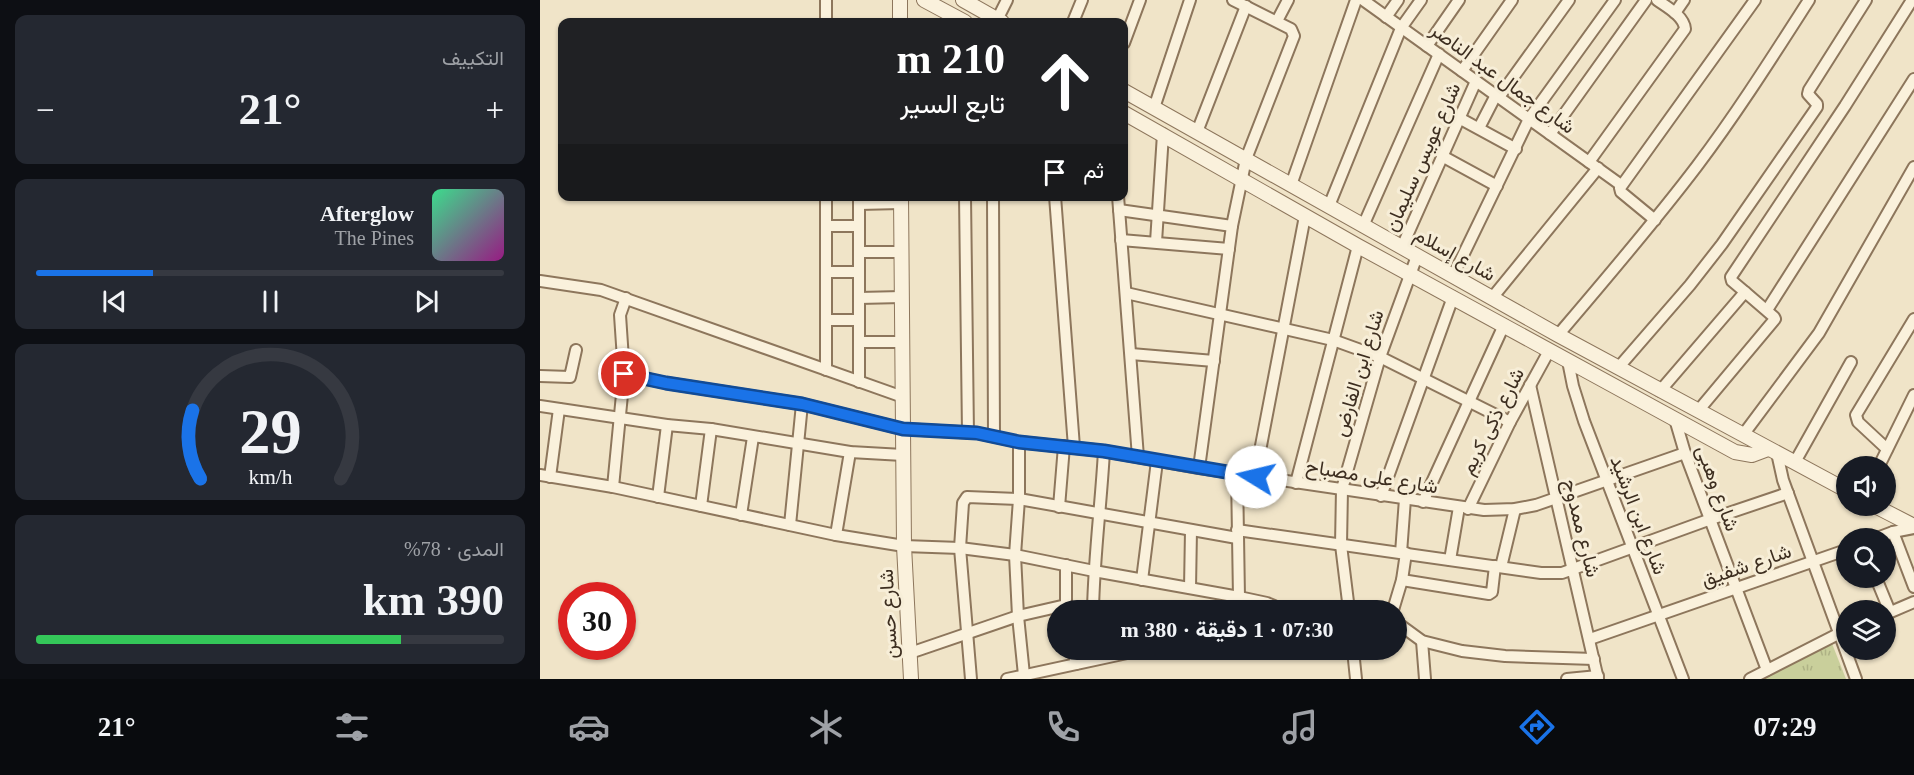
<!DOCTYPE html>
<html lang="ar">
<head>
<meta charset="utf-8">
<style>
	:root { --surface:#171b24; --page:#242831; --text:#f1f3f6; --muted:#9ea1a6; --line:#363941; --accent:#1a73e8 }
	body { margin:0; font-family:"Times New Roman",Vazirmatn,serif; background:var(--page); color:var(--text); direction:rtl; height:100vh; display:flex; flex-direction:column; font-size:22px; white-space:nowrap }
	* { box-sizing:border-box; margin:0 }
	p { font-size:20px; color:var(--muted) }
	.icon { flex:none; width:33px; height:33px; fill:none; stroke:currentColor; stroke-width:2; stroke-linecap:round; stroke-linejoin:round }
	.map { position:relative; flex:1; overflow:hidden; direction:ltr }
	.details { display:flex; flex-direction:column; gap:15px; padding:15px; background:#0d0f14; width:540px }
	.details>* { flex:none }
	.guide { position:absolute; left:18px; top:18px; width:570px; height:183px; border-radius:12px; box-shadow:0 2px 4px #0004; direction:rtl; background:#202124; color:#fff; overflow:hidden }
	.tools { position:absolute; left:1296px; top:456px; display:grid; gap:12px }
	.tools a { display:grid; place-items:center; width:60px; height:60px; border-radius:50%; background:var(--surface); box-shadow:0 2px 4px #0004; font-size:30px }
	.speed { position:absolute; left:18px; top:582px; display:flex; gap:12px; font-size:30px; font-weight:700; text-align:center }
	.speed>* { display:grid; place-content:center; width:78px; height:78px; border-radius:50%; background:var(--surface); box-shadow:0 2px 4px #0004; line-height:1 }
	.speed .limit { border:9px solid #d22; background:#fff; color:#111 }
	.pin { position:absolute; display:grid; place-items:center; width:51px; height:51px; color:#fff; margin:-26px; border:3px solid #fff; border-radius:50%; box-shadow:0 2px 6px #0007 }
	.me { position:absolute; width:66px; margin:-33px; rotate:279deg; stroke-linejoin:round; filter:drop-shadow(0 0 4px #0008) }
	.turn { display:flex; align-items:center; gap:21px; height:126px; padding:0 24px; font-size:27px }
	.turn .icon { width:78px; height:78px; stroke-width:2.5 }
	.turn b { display:block; font-size:42px; line-height:51px }
	.then { display:flex; align-items:center; height:57px; padding:0 24px; background:#0003; gap:12px; font-size:22px }
	.big { font-size:45px; font-weight:700; line-height:1.1 }
	.details .card { flex:1; display:flex; flex-direction:column; justify-content:center; gap:9px; min-width:0; padding:0 21px; border-radius:12px; background:var(--page) }
	.details .dial { align-items:center; gap:0 }
	.dial svg { height:156px; overflow:visible; fill:none; stroke:var(--line); stroke-width:7; stroke-linecap:round; text-anchor:middle }
	.dial text { fill:var(--text); stroke:none }
	.song { display:flex; align-items:center; gap:18px }
	.cover { width:72px; height:72px; border-radius:9px; background:linear-gradient(135deg,hsl(150 70% 55%),hsl(310 70% 35%)) }
	.played { height:6px; border-radius:3px; background:linear-gradient(90deg,var(--accent) 25%,var(--line) 25%) }
	.keys { display:flex; justify-content:space-around; direction:ltr }
	.heat { display:flex; justify-content:space-between; align-items:center; font-size:33px; direction:ltr }
	.charge { height:9px; border-radius:4px; background:linear-gradient(90deg,#34c759 78%,var(--line) 0) }
	.trip { position:absolute; left:507px; top:600px; width:360px; height:60px; border-radius:30px; background:var(--surface); box-shadow:0 2px 4px #0004; font-weight:700; line-height:60px; text-align:center; direction:rtl }
	.menu { display:flex; height:96px; justify-content:space-around; align-items:center; background:#090b0e; color:var(--muted) }
	.menu .icon { width:42px; height:42px }
	.menu .selected { color:var(--accent) }
	.menu b { font-size:27px; color:var(--text) }
	main { display:flex; flex:1; min-height:0 }
	.map>svg:first-child { display:block }
	.park { fill:url(#park-tufts) }
	.lines { fill:none; stroke-linecap:round; stroke-linejoin:round }
	.minor-casing { stroke:#8d765c; stroke-width:14 }
	.tertiary-casing { stroke:#8d765c; stroke-width:16 }
	.minor { stroke:#faf1dc; stroke-width:10 }
	.tertiary { stroke:#faf1dc; stroke-width:14 }
	.route-casing { stroke:#114b97; stroke-width:15 }
	.route { stroke:#1a73e8; stroke-width:10 }
	.labels { text-anchor:middle; dominant-baseline:central; stroke-width:6; stroke-linejoin:round; paint-order:stroke }
	.street-label { font-size:20px; fill:#3d2e20; stroke:#f7eed8 }
</style>
</head>
<body>
<main>
<div class="map">
<svg width="1374" height="679" viewBox="0 0 1374 679">
	<defs>
		<pattern id="park-tufts" width="24" height="20" patternUnits="userSpaceOnUse" patternTransform="scale(1.5)"><rect width="24" height="20" fill="#c9cf9b"/><path d="M3 7l-1-3M5 7V3M7 7l1-3M15 17l-1-3M17 17v-4M19 17l1-3" fill="none" stroke="#aeb285"/></pattern>
	</defs>
	<rect width="100%" height="100%" fill="#f0e4c8"/>
	<path class="park" d="M1291,641L1306,679H1217Z"/>
	<g class="lines">
		<defs>
			<g id="minor">
				<path d="M286,0V22"/>
				<path d="M823,0L1081,185"/>
				<path d="M1135,13L1144,0"/>
				<path d="M846,17L858,0"/>
				<path d="M457,20L467,0"/>
				<path d="M737,21L748,0"/>
				<path d="M533,22L542,0"/>
				<path d="M584,43L600,0"/>
				<path d="M887,46L919,0"/>
				<path d="M922,71L972,0"/>
				<path d="M959,97L1029,0"/>
				<path d="M614,108L650,0"/>
				<path d="M919,118L976,149"/>
				<path d="M939,128L956,95"/>
				<path d="M657,132L706,6"/>
				<path d="M1010,134L1106,0"/>
				<path d="M902,156L957,186"/>
				<path d="M1049,162L1145,29C1144,16 1127,7 1117,0"/>
				<path d="M751,185L816,0"/>
				<path d="M319,196V382"/>
				<path d="M425,196L428,433"/>
				<path d="M453,196L454,436"/>
				<path d="M515,196L534,447"/>
				<path d="M578,196L598,457"/>
				<path d="M319,204L361,203"/>
				<path d="M789,206L861,28L881,0"/>
				<path d="M579,210L692,226"/>
				<path d="M1115,220L1081,192L1080,188L1215,0"/>
				<path d="M286,226H319"/>
				<path d="M823,226L899,54"/>
				<path d="M581,240L689,249"/>
				<path d="M616,242L623,134"/>
				<path d="M862,247L936,81"/>
				<path d="M319,252H361"/>
				<path d="M286,272H319"/>
				<path d="M913,276L989,119L1075,0"/>
				<path d="M0,281L61,290L363,397"/>
				<path d="M1205,292L1192,281L1191,277L1305,106L1372,0"/>
				<path d="M586,293L793,340L840,357L970,422"/>
				<path d="M319,298L362,297"/>
				<path d="M952,298L1058,168"/>
				<path d="M1227,310L1374,79"/>
				<path d="M286,320H319"/>
				<path d="M1018,335C1065,280 1113,224 1157,166C1197,113 1233,56 1269,0"/>
				<path d="M320,342H363"/>
				<path d="M591,354L674,361"/>
				<path d="M1028,361L1033,386L1044,421L1143,679"/>
				<path d="M1078,368L1150,285L1182,244L1277,107V104L1268,94L1269,90L1326,0"/>
				<path d="M286,370V196"/>
				<path d="M84,374L126,383L262,404L363,429L437,433L479,442L564,451L659,468L944,510L975,509L996,505L1145,453"/>
				<path d="M0,376L30,377L36,350"/>
				<path d="M990,385L1058,679"/>
				<path d="M1120,391L1205,292L1234,317L1235,319L1158,411"/>
				<path d="M0,406L127,425L171,429L310,452L363,455"/>
				<path d="M1135,419L1145,453L1227,670"/>
				<path d="M1203,435L1279,333L1374,167"/>
				<path d="M479,442V499L475,555L478,616L484,675"/>
				<path d="M1347,449L1318,422L1316,415L1374,319"/>
				<path d="M1237,453L1243,480L1316,679"/>
				<path d="M1255,462L1311,362"/>
				<path d="M1339,466L1374,395"/>
				<path d="M659,468L692,226L706,159L754,36L751,29L693,0"/>
				<path d="M697,474L699,597"/>
				<path d="M0,475L73,487L296,535L364,546L420,548L475,555L554,571L699,597L727,603L734,606L736,610"/>
				<path d="M10,477L19,409"/>
				<path d="M715,477L765,216"/>
				<path d="M756,483L818,246"/>
				<path d="M73,487L84,374L80,315L86,298"/>
				<path d="M841,496L913,297"/>
				<path d="M118,497L127,425"/>
				<path d="M883,502L964,325"/>
				<path d="M161,506L171,429"/>
				<path d="M519,507L524,446"/>
				<path d="M928,509L970,422L1009,351"/>
				<path d="M201,515L213,437"/>
				<path d="M250,525L262,404"/>
				<path d="M697,530L1001,573H1022L1171,519L1248,493"/>
				<path d="M1353,532L1374,587"/>
				<path d="M296,535L310,452"/>
				<path d="M1337,538L1353,532L1374,528"/>
				<path d="M861,553L865,499"/>
				<path d="M910,560L919,507"/>
				<path d="M526,565V610"/>
				<path d="M961,567L975,509"/>
				<path d="M1336,578L1350,612"/>
				<path d="M602,580L617,461"/>
				<path d="M862,580L949,594L952,592L955,566"/>
				<path d="M650,588L651,530"/>
				<path d="M553,610C554,557 561,505 564,451"/>
				<path d="M809,610L801,545L802,489L840,357L877,256"/>
				<path d="M853,610L862,580L866,553"/>
				<path d="M1346,614L1374,602"/>
				<path d="M856,622L882,641L922,651L965,656L1054,659"/>
				<path d="M1050,639L1306,550"/>
				<path d="M882,641L885,679"/>
				<path d="M533,650L536,664"/>
				<path d="M813,650L816,679"/>
				<path d="M370,653L478,616L526,605"/>
				<path d="M431,679L420,548L423,503L427,497L479,499L697,538"/>
				<path d="M467,679L601,650"/>
				<path d="M1027,679L1058,676"/>
				<path d="M1210,679L1306,630"/>
			</g>
			<g id="tertiary">
				<path d="M384,0L425,22"/>
				<path d="M423,0L462,22"/>
				<path d="M360,22V0"/>
				<path d="M584,91L1018,335L1306,490"/>
				<path d="M584,113L818,246L1195,452L1212,455L1228,449"/>
				<path d="M361,196L364,546L371,679"/>
				<path d="M1335,506L1374,526"/>
			</g>
		</defs>
		<use href="#minor" class="minor-casing"/>
		<use href="#tertiary" class="tertiary-casing"/>
		<use href="#minor" class="minor"/>
		<use href="#tertiary" class="tertiary"/>
	</g>
	<g class="lines">
		<defs>
			<path id="route" d="M84,374L126,383L262,404L363,429L437,433L479,442L564,451L716,477"/>
		</defs>
		<use href="#route" class="route-casing"/>
		<use href="#route" class="route"/>
	</g>
	<g class="labels">
		<g class="street-label">
			<text transform="translate(963 78) rotate(36)">شارع جمال عبد الناصر</text>
			<text transform="translate(882 157) rotate(-66)">شارع عويس سليمان</text>
			<text transform="translate(915 254) rotate(29)">شارع إسلام</text>
			<text transform="translate(818 373) rotate(-73)">شارع ابن الفارض</text>
			<text transform="translate(952 421) rotate(-63)">شارع ذكى كريم</text>
			<text transform="translate(832 476) rotate(9)">شارع على مصباح</text>
			<text transform="translate(1178 488) rotate(70)">شارع وهبى</text>
			<text transform="translate(1099 515) rotate(69)">شارع ابن الرشيد</text>
			<text transform="translate(1042 528) rotate(76)">شارع ممدوح</text>
			<text transform="translate(1206 565) rotate(-19)">شارع شفيق</text>
			<text transform="translate(348 614) rotate(-93)">شارع حسن</text>
		</g>
	</g>
</svg>
<div class="tools">
<a><svg class="icon" aria-label="sound" viewBox="0 0 24 24"><path d="M4 9h4l5-4v14l-5-4H4zM17 9q2 3 0 6"/></svg></a>
<a><svg class="icon" aria-label="search" viewBox="0 0 24 24"><circle cx="10" cy="10" r="6"/><path d="M15 15l6 6"/></svg></a>
<a><svg class="icon" aria-label="layers" viewBox="0 0 24 24"><path d="M12 4l9 5-9 5-9-5zM3 14l9 5 9-5"/></svg></a>
</div>
<div class="speed"><div class="limit">30</div></div>
<div class="pin" style="left:84px;top:374px;background:#d93025"><svg class="icon" aria-label="arrive" viewBox="0 0 24 24"><path d="M6 21V4h12l-3 4 3 4H6"/></svg></div>
<svg class="me" style="left:716px;top:477px" viewBox="-20 -20 40 40"><circle r="19" fill="#fff"/><path d="M0-13L10 11 0 6-10 11z" fill="#1a73e8"/></svg>
<div class="trip">07:30 · 1 دقيقة · 380 m</div>
<div class="guide">
<div class="turn"><svg class="icon" aria-label="ahead" viewBox="0 0 24 24"><path d="M12 20V5M6 11l6-6 6 6"/></svg><div><b>210 m</b>تابع السير</div></div>
<div class="then">ثم<svg class="icon" aria-label="arrive" viewBox="0 0 24 24"><path d="M6 21V4h12l-3 4 3 4H6"/></svg></div>
</div>
</div>
<section class="details">
<div class="card"><p>التكييف</p>
<div class="heat"><a>−</a><b class="big">21°</b><a>+</a></div>
</div>
<div class="card">
<div class="song"><i class="cover"></i><div><b>Afterglow</b><p>The Pines</p></div></div>
<div class="played"></div>
<div class="keys"><svg class="icon" aria-label="previous" viewBox="0 0 24 24"><path d="M18 5L8 12l10 7zM5 5v14"/></svg><svg class="icon" aria-label="pause" viewBox="0 0 24 24"><path d="M8 5v14M16 5v14"/></svg><svg class="icon" aria-label="next" viewBox="0 0 24 24"><path d="M6 5l10 7-10 7zM19 5v14"/></svg></div>
</div>
<div class="card dial"><svg viewBox="0 0 100 80">
<path d="M14 69A42 42 0 1 1 86 69"/>
<path d="M14 69A42 42 0 0 1 10 34" stroke="#1a73e8"/>
<text x="50" y="56" font-size="32" font-weight="700">29</text>
<text x="50" y="72" font-size="11">km/h</text>
</svg></div>
<div class="card"><p>المدى · 78%</p><b class="big">390 km</b><div class="charge"></div></div>
</section>
</main>
<nav class="menu">
<b>07:29</b>
<svg class="icon selected" aria-label="directions" viewBox="0 0 24 24"><path d="M12 3l9 9-9 9-9-9zM9 14v-3h6M13 9l2 2-2 2"/></svg>
<svg class="icon" aria-label="music" viewBox="0 0 24 24"><path d="M9 18V5l10-2v13"/><circle cx="6" cy="18" r="3"/><circle cx="16" cy="16" r="3"/></svg>
<svg class="icon" aria-label="phone" viewBox="0 0 24 24"><path d="M5 4h4l2 5-3 2q2 4 5 5l2-3 5 2v4C11 20 4 13 5 4z"/></svg>
<svg class="icon" aria-label="climate" viewBox="0 0 24 24"><path d="M12 3v18M4 7l16 10M4 17L20 7"/></svg>
<svg class="icon" aria-label="car" viewBox="0 0 24 24"><path d="M5 17H2v-5l4-1 3-4h7l3 4 3 1v5h-3M9 17h6M6 11h13"/><circle cx="7" cy="17" r="2"/><circle cx="17" cy="17" r="2"/></svg>
<svg class="icon" aria-label="filters" viewBox="0 0 24 24"><path d="M4 7h16M4 17h16"/><circle cx="9" cy="7" r="2"/><circle cx="15" cy="17" r="2"/></svg>
<b>21°</b>
</nav>
</body>
</html>
